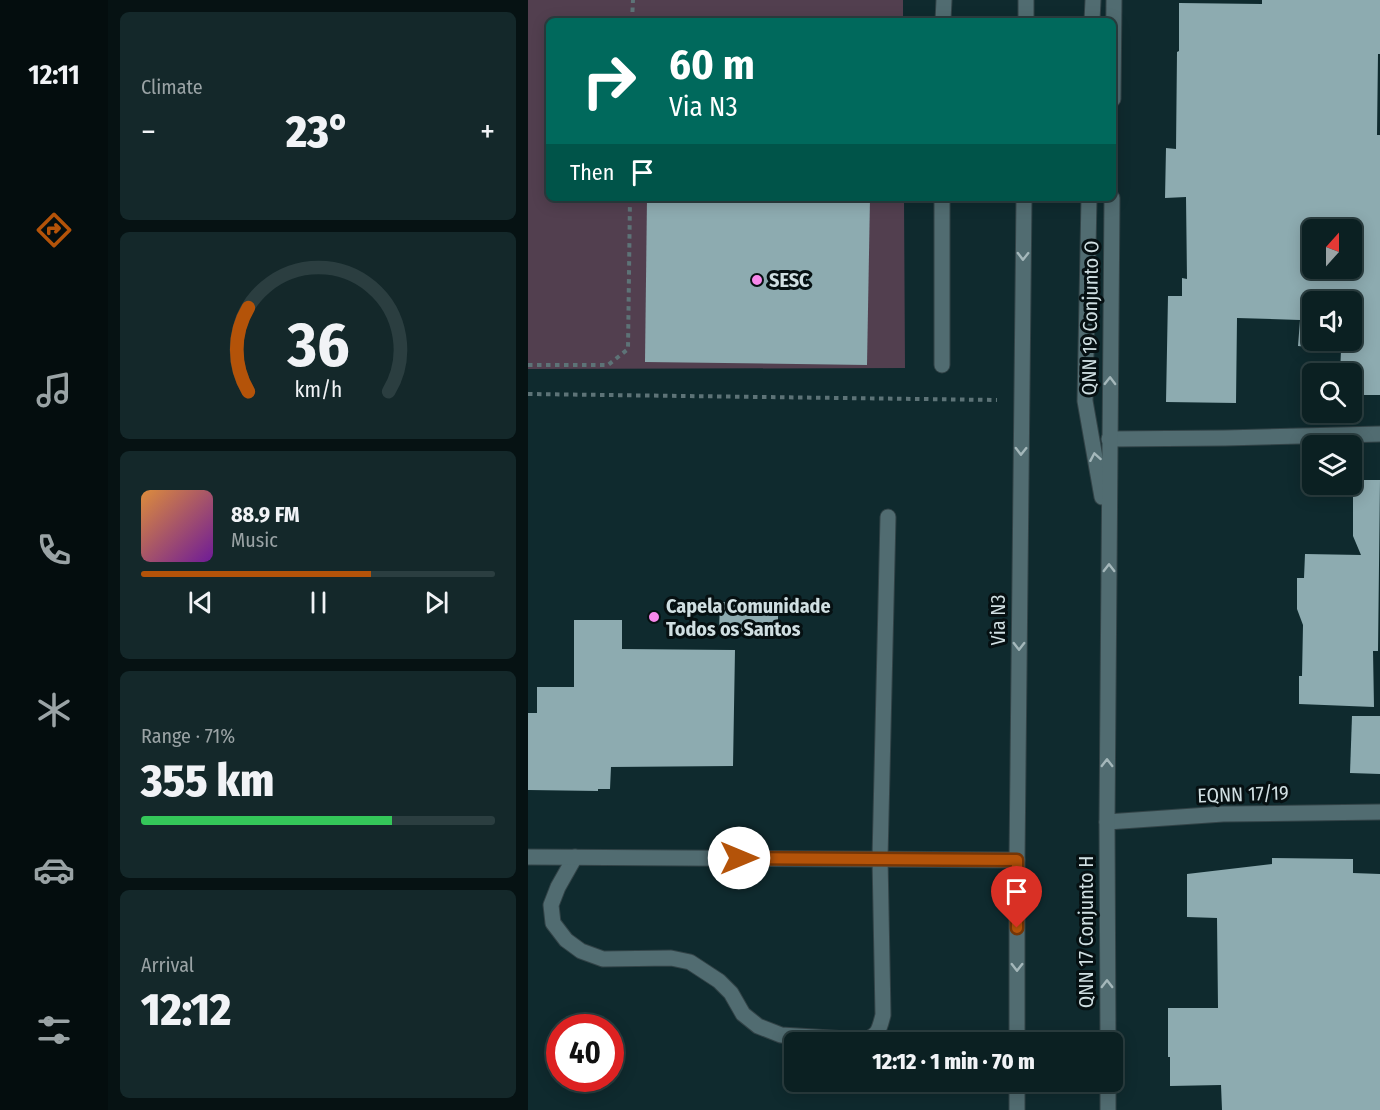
<!DOCTYPE html>
<html lang="en">
<head>
<meta charset="utf-8">
<style>
	:root { --surface:#0b2022; --page:#14282a; --text:#f1f3f6; --muted:#9aa3a5; --line:#2b3e40; --accent:#b45309 }
	body { margin:0; font-family:"Fira Sans Condensed",sans-serif; background:var(--page); color:var(--text); height:100vh; display:flex; flex-direction:column; font-size:22px; white-space:nowrap }
	* { box-sizing:border-box; margin:0 }
	p { font-size:20px; color:var(--muted) }
	.icon { flex:none; width:33px; height:33px; fill:none; stroke:currentColor; stroke-width:2; stroke-linecap:round; stroke-linejoin:round }
	.map { position:relative; flex:1; overflow:hidden }
	.panel { display:flex; flex-direction:column; gap:12px; padding:12px; background:#061213; width:420px }
	.panel>* { flex:none }
	.banner { position:absolute; left:18px; top:18px; width:570px; height:183px; border-radius:9px; box-shadow:0 3px 15px #0003,0 0 0 2px var(--line); background:#00695c; color:#fff; overflow:hidden }
	.needle { width:39px; rotate:21deg }
	.tools { position:absolute; left:774px; top:219px; display:grid; gap:12px }
	.tools a { display:grid; place-items:center; width:60px; height:60px; border-radius:9px; background:var(--surface); box-shadow:0 3px 15px #0003,0 0 0 2px var(--line); font-size:30px }
	.speed { position:absolute; left:18px; top:1014px; display:flex; gap:12px; font-size:30px; font-weight:700; text-align:center }
	.speed>* { display:grid; place-content:center; width:78px; height:78px; border-radius:50%; background:var(--surface); box-shadow:0 3px 15px #0003,0 0 0 2px var(--line); line-height:1 }
	.speed .limit { border:9px solid #d22; background:#fff; color:#111 }
	.pin { position:absolute; display:grid; place-items:center; width:51px; height:51px; color:#fff; margin:-62px -26px; border-radius:50% 50% 50% 0; rotate:-45deg; box-shadow:0 0 6px #0007 }
	.pin .icon { rotate:45deg }
	.me { position:absolute; width:66px; margin:-33px; rotate:90deg; stroke-linejoin:round; filter:drop-shadow(0 0 4px #0008) }
	.turn { display:flex; align-items:center; gap:21px; height:126px; padding:0 24px; font-size:27px }
	.turn .icon { width:78px; height:78px; stroke-width:2.5 }
	.turn b { display:block; font-size:42px; line-height:51px }
	.then { display:flex; align-items:center; height:57px; padding:0 24px; background:#0003; gap:12px; font-size:22px }
	.big { font-size:45px; font-weight:800; line-height:1.1 }
	.panel .card { flex:1; display:flex; flex-direction:column; justify-content:center; gap:9px; min-width:0; padding:0 21px; border-radius:9px; background:var(--page) }
	.panel .dial { align-items:center; gap:0 }
	.dial svg { height:156px; overflow:visible; fill:none; stroke:var(--line); stroke-width:7; stroke-linecap:round; text-anchor:middle }
	.dial text { fill:var(--text); stroke:none }
	.song { display:flex; align-items:center; gap:18px }
	.cover { width:72px; height:72px; border-radius:9px; background:linear-gradient(135deg,hsl(30 70% 55%),hsl(280 70% 35%)) }
	.played { height:6px; border-radius:3px; background:linear-gradient(90deg,var(--accent) 65%,var(--line) 65%) }
	.keys { display:flex; justify-content:space-around; direction:ltr }
	.heat { display:flex; justify-content:space-between; align-items:center; font-size:33px; direction:ltr }
	.charge { height:9px; border-radius:4px; background:linear-gradient(90deg,#34c759 71%,var(--line) 0) }
	.trip { position:absolute; left:256px; top:1032px; width:339px; height:60px; border-radius:9px; background:var(--surface); box-shadow:0 3px 15px #0003,0 0 0 2px var(--line); font-weight:800; line-height:60px; text-align:center }
	main { display:flex; flex:1; min-height:0 }
	.tab-bar { display:flex; flex-direction:column; width:108px; justify-content:space-around; align-items:center; background:#040d0e; color:var(--muted) }
	.tab-bar .icon { width:42px; height:42px }
	.tab-bar .active { color:var(--accent) }
	.tab-bar b { font-size:27px; color:var(--text) }
	.map>svg:first-child { display:block }
	.green { fill:#523f4f }
	.building { fill:#8dabb0; fill-rule:evenodd }
	.lines { fill:none; stroke-linecap:round; stroke-linejoin:round }
	.service-casing { stroke:#324347; stroke-width:17 }
	.minor-casing { stroke:#324347; stroke-width:17 }
	.tertiary-casing { stroke:#324347; stroke-width:17 }
	.secondary-casing { stroke:#324347; stroke-width:17 }
	.path { stroke:#5d7377; stroke-width:4; stroke-dasharray:4.5 4.5; stroke-linecap:butt }
	.service { stroke:#516c71; stroke-width:15 }
	.minor { stroke:#516c71; stroke-width:15 }
	.tertiary { stroke:#516c71; stroke-width:15 }
	.secondary { stroke:#516c71; stroke-width:15 }
	.oneway { stroke:#a4b7ba }
	.route-casing { stroke:#753606; stroke-width:15 }
	.route { stroke:#b45309; stroke-width:10 }
	.poi-dot { fill:#f888eb; stroke:#061012; stroke-width:2 }
	.labels { text-anchor:middle; dominant-baseline:central; stroke-width:6; stroke-linejoin:round; paint-order:stroke }
	.poi-label { font-size:20px; font-weight:bold; fill:#d0dfe2; stroke:#061012; text-anchor:start }
	.street-label { font-size:20px; fill:#d0dfe2; stroke:#061012 }
</style>
</head>
<body>
<main>
<nav class="tab-bar">
<b>12:11</b>
<svg class="icon active" aria-label="directions" viewBox="0 0 24 24"><path d="M12 3l9 9-9 9-9-9zM9 14v-3h6M13 9l2 2-2 2"/></svg>
<svg class="icon" aria-label="music" viewBox="0 0 24 24"><path d="M9 18V5l10-2v13"/><circle cx="6" cy="18" r="3"/><circle cx="16" cy="16" r="3"/></svg>
<svg class="icon" aria-label="phone" viewBox="0 0 24 24"><path d="M5 4h4l2 5-3 2q2 4 5 5l2-3 5 2v4C11 20 4 13 5 4z"/></svg>
<svg class="icon" aria-label="climate" viewBox="0 0 24 24"><path d="M12 3v18M4 7l16 10M4 17L20 7"/></svg>
<svg class="icon" aria-label="car" viewBox="0 0 24 24"><path d="M5 17H2v-5l4-1 3-4h7l3 4 3 1v5h-3M9 17h6M6 11h13"/><circle cx="7" cy="17" r="2"/><circle cx="17" cy="17" r="2"/></svg>
<svg class="icon" aria-label="filters" viewBox="0 0 24 24"><path d="M4 7h16M4 17h16"/><circle cx="9" cy="7" r="2"/><circle cx="15" cy="17" r="2"/></svg>
</nav>
<section class="panel">
<div class="card"><p>Climate</p>
<div class="heat"><a>−</a><b class="big">23°</b><a>+</a></div>
</div>
<div class="card dial"><svg viewBox="0 0 100 80">
<path d="M14 69A42 42 0 1 1 86 69"/>
<path d="M14 69A42 42 0 0 1 14 26" stroke="#b45309"/>
<text x="50" y="56" font-size="32" font-weight="700">36</text>
<text x="50" y="72" font-size="11">km/h</text>
</svg></div>
<div class="card">
<div class="song"><i class="cover"></i><div><b>88.9 FM</b><p>Music</p></div></div>
<div class="played"></div>
<div class="keys"><svg class="icon" aria-label="previous" viewBox="0 0 24 24"><path d="M18 5L8 12l10 7zM5 5v14"/></svg><svg class="icon" aria-label="pause" viewBox="0 0 24 24"><path d="M8 5v14M16 5v14"/></svg><svg class="icon" aria-label="next" viewBox="0 0 24 24"><path d="M6 5l10 7-10 7zM19 5v14"/></svg></div>
</div>
<div class="card"><p>Range · 71%</p><b class="big">355 km</b><div class="charge"></div></div>
<div class="card"><p>Arrival</p><b class="big">12:12</b></div>
</section>
<div class="map">
<svg width="852" height="1110" viewBox="0 0 852 1110">
	<rect width="100%" height="100%" fill="#0f2a2e"/>
	<path class="green" d="M0,0H375V21H21V198H376L377,368L0,369Z"/>
	<g class="building">
		<path d="M734,0H852V54H850L849,135H852V395H824V374H812L813,350L770,346L772,320L709,318L708,403L638,402L640,296H654V278L659,279L658,197L637,198L638,148L648,149L649,52L651,51V3L734,4ZM784,230H824V268H784ZM784,302H824V340H784Z"/>
		<path d="M119,198H342L339,365L117,362Z"/>
		<path d="M825,480H852L850,651H845L846,707L771,704V676H774L775,625L769,609V578H776L777,554L833,555L825,536Z"/>
		<path d="M192,602L250,603V630H240L241,632H191Z"/>
		<path d="M46,620H94V649L207,650L205,766L83,767L82,789H70V791L0,790V713H9V687H46Z"/>
		<path d="M824,716H852V774L822,773Z"/>
		<path d="M744,858L825,859V873L852,874V1110H694L693,1085L642,1086V1057H640V1008H690L689,918L659,917V874L744,864Z"/>
	</g>
	<g class="lines">
		<defs>
			<g id="service">
				<path d="M415,21L416,0"/>
				<path d="M414,365V198"/>
				<path d="M47,857L30,887L23,905L25,923L38,940L53,951L75,959L143,958L162,962L191,981L203,993L215,1014L230,1026L253,1035L336,1040C351,1035 351,1030 355,1015L352,858L360,517"/>
			</g>
			<g id="minor">
				<path d="M581,439L697,438L852,434"/>
				<path d="M579,822L695,814L852,812"/>
			</g>
			<path id="tertiary" d="M0,857L489,860"/>
			<g id="secondary">
				<path d="M498,21V0"/>
				<path d="M564,21L565,0"/>
				<path d="M585,99L586,0"/>
				<path d="M561,198L557,401L574,497"/>
				<path d="M489,1042V860L496,198"/>
				<path d="M580,1042L579,822L584,198"/>
				<path d="M580,1082V1110"/>
				<path d="M489,1110V1082"/>
			</g>
		</defs>
		<use href="#service" class="service-casing"/>
		<use href="#minor" class="minor-casing"/>
		<use href="#tertiary" class="tertiary-casing"/>
		<use href="#secondary" class="secondary-casing"/>
		<g class="path">
			<path d="M104,21L105,0"/>
			<path d="M0,365H80L100,349L102,198"/>
			<path d="M0,394L469,400"/>
		</g>
		<use href="#service" class="service"/>
		<use href="#minor" class="minor"/>
		<use href="#tertiary" class="tertiary"/>
		<use href="#secondary" class="secondary"/>
	</g>
	<defs><path id="oneway-chevron" d="M-2-3.5L2.5 0L-2 3.5" fill="none" stroke-width="1.6" stroke-linecap="round" stroke-linejoin="round" transform="scale(1.5)"/></defs>
	<g class="oneway">
		<use href="#oneway-chevron" transform="translate(495 256) rotate(91)"/>
		<use href="#oneway-chevron" transform="translate(582 381) rotate(-89)"/>
		<use href="#oneway-chevron" transform="translate(493 451) rotate(91)"/>
		<use href="#oneway-chevron" transform="translate(567 457) rotate(-100)"/>
		<use href="#oneway-chevron" transform="translate(581 568) rotate(-90)"/>
		<use href="#oneway-chevron" transform="translate(491 646) rotate(90)"/>
		<use href="#oneway-chevron" transform="translate(579 763) rotate(-90)"/>
		<use href="#oneway-chevron" transform="translate(489 967) rotate(90)"/>
		<use href="#oneway-chevron" transform="translate(579 984) rotate(-90)"/>
	</g>
	<g class="lines">
		<defs>
			<path id="route" d="M211,858L489,860V928"/>
		</defs>
		<use href="#route" class="route-casing"/>
		<use href="#route" class="route"/>
	</g>
	<g class="poi-dot">
		<circle cx="229" cy="280" r="6"/>
		<circle cx="126" cy="617" r="6"/>
	</g>
	<g class="labels">
		<g class="poi-label">
			<text x="241" y="280">SESC</text>
			<text x="138" y="606">Capela Comunidade<tspan x="138" dy="23">Todos os Santos</tspan></text>
		</g>
		<g class="street-label">
			<text transform="translate(562 318) rotate(-89)">QNN 19 Conjunto O</text>
			<text transform="translate(470 620) rotate(-90)">Via N3</text>
			<text transform="translate(715 794) rotate(-2)">EQNN 17/19</text>
			<text transform="translate(558 932) rotate(-90)">QNN 17 Conjunto H</text>
		</g>
	</g>
</svg>
<div class="tools">
<a><svg class="needle" viewBox="-14 -14 28 28"><path d="M0-13l5 13h-10z" fill="#e53935"/><path d="M0 13l5-13h-10z" fill="#9aa3a5"/></svg></a>
<a><svg class="icon" aria-label="sound" viewBox="0 0 24 24"><path d="M4 9h4l5-4v14l-5-4H4zM17 9q2 3 0 6"/></svg></a>
<a><svg class="icon" aria-label="search" viewBox="0 0 24 24"><circle cx="10" cy="10" r="6"/><path d="M15 15l6 6"/></svg></a>
<a><svg class="icon" aria-label="layers" viewBox="0 0 24 24"><path d="M12 4l9 5-9 5-9-5zM3 14l9 5 9-5"/></svg></a>
</div>
<div class="speed"><div class="limit">40</div></div>
<div class="pin" style="left:489px;top:928px;background:#d93025"><svg class="icon" aria-label="arrive" viewBox="0 0 24 24"><path d="M6 21V4h12l-3 4 3 4H6"/></svg></div>
<svg class="me" style="left:211px;top:858px" viewBox="-20 -20 40 40"><circle r="19" fill="#fff"/><path d="M0-13L10 11 0 6-10 11z" fill="#b45309"/></svg>
<div class="trip">12:12 · 1 min · 70 m</div>
<div class="banner">
<div class="turn"><svg class="icon" aria-label="right" viewBox="0 0 24 24"><path d="M7 20v-9h11M14 6l5 5-5 5"/></svg><div><b>60 m</b>Via N3</div></div>
<div class="then">Then<svg class="icon" aria-label="arrive" viewBox="0 0 24 24"><path d="M6 21V4h12l-3 4 3 4H6"/></svg></div>
</div>
</div>
</main>
</body>
</html>
